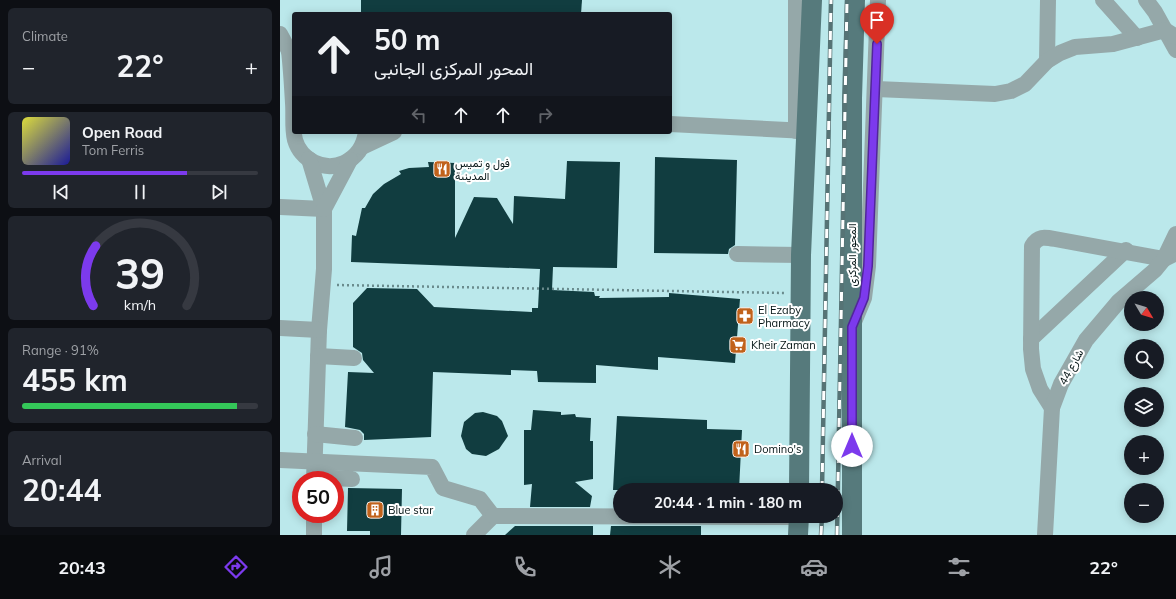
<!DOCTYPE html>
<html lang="en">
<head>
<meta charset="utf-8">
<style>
	:root { --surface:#171b24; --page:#20242c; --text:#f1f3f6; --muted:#9ea1a6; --line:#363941; --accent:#7c3aed }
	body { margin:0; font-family:Mulish,Vazirmatn,sans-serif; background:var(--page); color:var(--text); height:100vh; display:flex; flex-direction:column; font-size:15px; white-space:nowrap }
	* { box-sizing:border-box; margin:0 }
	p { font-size:13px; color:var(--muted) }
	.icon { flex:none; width:22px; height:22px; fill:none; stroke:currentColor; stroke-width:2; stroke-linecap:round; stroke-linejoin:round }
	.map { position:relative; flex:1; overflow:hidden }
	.panel { display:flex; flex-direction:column; gap:8px; padding:8px; background:#0d0f14; width:280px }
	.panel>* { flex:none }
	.hud { position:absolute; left:12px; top:12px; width:380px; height:122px; border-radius:4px; box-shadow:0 2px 10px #0003; background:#171b24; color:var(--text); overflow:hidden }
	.needle { width:26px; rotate:128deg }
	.fabs { position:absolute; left:844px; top:291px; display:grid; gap:8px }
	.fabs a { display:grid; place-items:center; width:40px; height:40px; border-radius:50%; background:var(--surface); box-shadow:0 2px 10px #0003; font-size:20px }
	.speed { position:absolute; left:12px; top:471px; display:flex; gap:8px; font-size:20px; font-weight:700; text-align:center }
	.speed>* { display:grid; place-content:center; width:52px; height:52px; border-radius:50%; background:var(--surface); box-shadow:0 2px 10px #0003; line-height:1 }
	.speed .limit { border:6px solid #d22; background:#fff; color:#111 }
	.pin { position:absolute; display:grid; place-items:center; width:34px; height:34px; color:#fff; margin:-41px -17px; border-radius:50% 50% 50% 0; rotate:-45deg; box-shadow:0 0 4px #0007 }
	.pin .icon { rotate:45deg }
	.me { position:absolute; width:44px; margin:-22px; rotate:0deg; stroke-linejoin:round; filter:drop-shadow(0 0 3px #0008) }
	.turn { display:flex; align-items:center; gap:14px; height:84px; padding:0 16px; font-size:18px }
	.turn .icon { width:52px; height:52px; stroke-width:2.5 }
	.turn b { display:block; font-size:28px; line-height:34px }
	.lanes { display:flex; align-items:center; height:38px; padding:0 16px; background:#0003; justify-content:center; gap:20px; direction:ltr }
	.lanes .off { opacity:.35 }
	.big { font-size:30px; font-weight:700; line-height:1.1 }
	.panel .widget { flex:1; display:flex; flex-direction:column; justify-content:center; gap:6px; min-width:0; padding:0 14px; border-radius:6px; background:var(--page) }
	.panel .dial { align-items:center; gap:0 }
	.dial svg { height:104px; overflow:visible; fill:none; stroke:var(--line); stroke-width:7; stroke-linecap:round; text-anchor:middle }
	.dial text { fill:var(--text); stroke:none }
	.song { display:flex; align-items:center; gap:12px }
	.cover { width:48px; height:48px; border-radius:6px; background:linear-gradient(135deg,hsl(60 70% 55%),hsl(240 70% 35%)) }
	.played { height:4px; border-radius:2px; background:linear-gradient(90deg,var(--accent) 70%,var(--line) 70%) }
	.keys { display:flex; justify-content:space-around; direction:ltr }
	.heat { display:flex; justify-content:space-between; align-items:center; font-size:22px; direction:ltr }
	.charge { height:6px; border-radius:3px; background:linear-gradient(90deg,#34c759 91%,var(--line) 0) }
	.trip { position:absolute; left:333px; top:483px; width:230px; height:40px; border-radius:20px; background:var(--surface); box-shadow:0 2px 10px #0003; font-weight:700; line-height:40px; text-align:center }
	.tab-bar { display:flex; height:64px; justify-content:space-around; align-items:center; background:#090b0e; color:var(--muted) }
	.tab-bar .icon { width:28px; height:28px }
	.tab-bar .current { color:var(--accent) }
	.tab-bar b { font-size:18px; color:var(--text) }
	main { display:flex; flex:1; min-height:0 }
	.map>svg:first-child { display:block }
	.building { fill:#113d40 }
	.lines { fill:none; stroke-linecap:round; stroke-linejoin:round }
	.path { stroke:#6a8b8d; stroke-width:2.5; stroke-dasharray:2 3; stroke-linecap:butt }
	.minor { stroke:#95a8a9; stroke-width:16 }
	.major { stroke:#567a7c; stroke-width:20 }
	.rail-casing { stroke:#567375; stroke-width:4.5 }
	.rail { stroke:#fff; stroke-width:3; stroke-dasharray:9; stroke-linecap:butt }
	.route-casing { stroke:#51269a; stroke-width:10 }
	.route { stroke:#7c3aed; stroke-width:7 }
	.labels { text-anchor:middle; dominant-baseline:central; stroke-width:4; stroke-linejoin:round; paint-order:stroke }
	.poi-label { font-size:11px; fill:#041415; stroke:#fff; text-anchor:start }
	.street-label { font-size:11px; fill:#041415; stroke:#fff }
</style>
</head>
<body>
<main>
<section class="panel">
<div class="widget"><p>Climate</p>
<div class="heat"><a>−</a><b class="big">22°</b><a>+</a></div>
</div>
<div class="widget">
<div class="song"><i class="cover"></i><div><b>Open Road</b><p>Tom Ferris</p></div></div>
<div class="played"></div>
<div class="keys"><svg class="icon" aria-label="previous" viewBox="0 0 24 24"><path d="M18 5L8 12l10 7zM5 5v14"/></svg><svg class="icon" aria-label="pause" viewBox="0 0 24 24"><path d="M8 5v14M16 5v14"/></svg><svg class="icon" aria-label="next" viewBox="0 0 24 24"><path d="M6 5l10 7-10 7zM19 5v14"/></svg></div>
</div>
<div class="widget dial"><svg viewBox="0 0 100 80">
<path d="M14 69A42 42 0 1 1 86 69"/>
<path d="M14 69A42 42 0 0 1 16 23" stroke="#7c3aed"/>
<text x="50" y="56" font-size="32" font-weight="700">39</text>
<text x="50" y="72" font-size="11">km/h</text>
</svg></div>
<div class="widget"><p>Range · 91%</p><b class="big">455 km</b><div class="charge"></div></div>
<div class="widget"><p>Arrival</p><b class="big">20:44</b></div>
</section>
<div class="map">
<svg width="896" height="535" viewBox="0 0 896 535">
	<rect width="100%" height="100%" fill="#bbe8eb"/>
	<g class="building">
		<path d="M81,0H302L301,14H81Z"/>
		<path d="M375,157L457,160L455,245L449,249L448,254L374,253Z"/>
		<path d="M287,161L340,162L337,268L273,267L272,290L314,292L315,296H320L319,298L389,297V293L460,299L455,363L378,357V370L316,365V383L258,382L257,371L231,370V375L153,372L151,437L84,440V434L80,430L65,427L68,372L94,373L83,360L82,353L73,347V303L87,288L137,289L154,307L252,312V308H258L260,269L71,262L72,235L76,236L82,208H85L93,194L104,184L121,174L119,171L129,168L149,167L148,162L175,163V238L194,197L217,198L233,224L234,196L285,199Z"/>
		<path d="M253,410L281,412V415L295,414L296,417L311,418L310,441H313V479L295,482L312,496L310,507H250L252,484L244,485V430H251Z"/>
		<path d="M203,412L217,416L222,421L228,436L219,449L206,456L192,454L186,449L181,436L184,422L195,413Z"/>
		<path d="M337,416L427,420V429L462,430L459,490H333Z"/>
		<path d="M68,488L122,489L121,535H90V531H67Z"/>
		<path d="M235,526H313V535H225Z"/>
		<path d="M331,526H421V535H330Z"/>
	</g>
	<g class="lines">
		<path class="path" d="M57,285L504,293"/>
		<g class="minor">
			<path d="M823,0L857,38"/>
			<path d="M866,0L875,12L896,50"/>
			<path d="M0,34L9,51L14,56"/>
			<path d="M9,51C11,68 12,86 13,103C14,115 12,128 15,140C21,160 44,172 64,163C77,157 84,146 86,132"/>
			<path d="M767,61L768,0"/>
			<path d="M596,89L715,94L731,91L745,84L767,61L780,53L795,47L833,44L885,30L896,37"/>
			<path d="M390,124L527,131"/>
			<path d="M516,131V0"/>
			<path d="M82,147L114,132"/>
			<path d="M29,159L44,209V269L39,330L34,480"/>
			<path d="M0,207L44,209"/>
			<path d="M44,209L70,160"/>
			<path d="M457,254L521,255"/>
			<path d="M574,322L584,298L588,266L598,0"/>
			<path d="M0,328L39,330"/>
			<path d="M751,339L846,250"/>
			<path d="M38,356L74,358"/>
			<path d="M772,408L760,389L753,369L751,349L752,246C758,236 764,237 775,239L884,259L892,255"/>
			<path d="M35,434L75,438"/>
			<path d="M0,460L152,467L163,488L200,499L213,516L194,535"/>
			<path d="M34,477L72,479"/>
			<path d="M34,514V535"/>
			<path d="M213,516L519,517"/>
			<path d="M765,535L772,408L781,384L806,340L839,301L875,270L884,259L896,234"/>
		</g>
		<g class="major">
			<path d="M519,490L521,255L532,0"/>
			<path d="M518,535L519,516"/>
			<path d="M572,535V98L575,0"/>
		</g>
		<defs>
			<g id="rail">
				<path d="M542,490L551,0"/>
				<path d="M541,535L542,516"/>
				<path d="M557,535L567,0"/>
			</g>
		</defs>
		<use href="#rail" class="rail-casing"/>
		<use href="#rail" class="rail"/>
	</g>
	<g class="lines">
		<defs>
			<path id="route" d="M572,446V327L584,298L588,266L597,44"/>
		</defs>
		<use href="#route" class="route-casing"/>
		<use href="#route" class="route"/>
	</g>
	<defs>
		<symbol id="restaurant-square" viewBox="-11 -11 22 22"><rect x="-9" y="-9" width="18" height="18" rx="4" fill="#c1621b" stroke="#fff"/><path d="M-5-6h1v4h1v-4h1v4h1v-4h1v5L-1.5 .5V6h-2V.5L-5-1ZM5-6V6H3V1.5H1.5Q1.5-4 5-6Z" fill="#fff"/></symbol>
		<symbol id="pharmacy-square" viewBox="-11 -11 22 22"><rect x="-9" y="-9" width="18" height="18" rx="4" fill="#c1621b" stroke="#fff"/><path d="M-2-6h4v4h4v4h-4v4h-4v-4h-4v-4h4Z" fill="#fff"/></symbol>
		<symbol id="supermarket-square" viewBox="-11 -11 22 22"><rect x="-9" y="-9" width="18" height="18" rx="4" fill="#c1621b" stroke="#fff"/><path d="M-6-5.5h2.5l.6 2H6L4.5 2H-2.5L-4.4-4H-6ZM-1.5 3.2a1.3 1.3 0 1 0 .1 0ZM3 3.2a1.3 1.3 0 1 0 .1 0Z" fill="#fff"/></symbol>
		<symbol id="building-square" viewBox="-11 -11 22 22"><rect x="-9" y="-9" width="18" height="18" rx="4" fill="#c1621b" stroke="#fff"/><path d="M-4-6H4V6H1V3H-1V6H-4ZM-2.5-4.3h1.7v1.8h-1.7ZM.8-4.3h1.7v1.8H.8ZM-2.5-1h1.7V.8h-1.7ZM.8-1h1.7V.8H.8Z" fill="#fff"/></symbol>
	</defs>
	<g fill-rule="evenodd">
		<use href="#restaurant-square" x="152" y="159" width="20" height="20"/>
		<use href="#pharmacy-square" x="455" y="306" width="20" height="20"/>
		<use href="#supermarket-square" x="448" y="335" width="20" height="20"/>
		<use href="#restaurant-square" x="451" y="439" width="20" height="20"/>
		<use href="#building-square" x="85" y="500" width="20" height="20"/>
	</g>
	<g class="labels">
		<g class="poi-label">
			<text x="175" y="163">فول و تميس<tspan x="175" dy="13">المدينىة</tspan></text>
			<text x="478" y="310">El Ezaby<tspan x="478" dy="13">Pharmacy</tspan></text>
			<text x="471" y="345">Kheir Zaman</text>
			<text x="474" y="449">Domino's</text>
			<text x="108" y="510">Blue star</text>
		</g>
		<g class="street-label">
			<text transform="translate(572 255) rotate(-90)">المحور المركزى</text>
			<text transform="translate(791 367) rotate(-61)">شارع 44</text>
		</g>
	</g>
</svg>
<div class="fabs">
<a><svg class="needle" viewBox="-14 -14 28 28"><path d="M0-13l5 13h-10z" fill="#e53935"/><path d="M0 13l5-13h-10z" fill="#9ea1a6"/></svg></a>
<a><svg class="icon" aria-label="search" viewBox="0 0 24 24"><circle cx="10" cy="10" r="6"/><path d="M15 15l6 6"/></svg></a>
<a><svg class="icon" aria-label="layers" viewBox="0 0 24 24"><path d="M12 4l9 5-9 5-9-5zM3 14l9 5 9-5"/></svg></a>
<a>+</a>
<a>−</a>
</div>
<div class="speed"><div class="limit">50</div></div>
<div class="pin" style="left:597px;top:44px;background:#d93025"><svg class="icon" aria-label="arrive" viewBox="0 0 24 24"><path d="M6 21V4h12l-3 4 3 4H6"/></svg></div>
<svg class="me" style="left:572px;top:446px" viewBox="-20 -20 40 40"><circle r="19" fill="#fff"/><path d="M0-13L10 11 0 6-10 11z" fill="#7c3aed"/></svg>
<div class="trip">20:44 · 1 min · 180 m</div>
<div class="hud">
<div class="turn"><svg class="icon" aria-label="ahead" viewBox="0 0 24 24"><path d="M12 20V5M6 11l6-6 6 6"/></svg><div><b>50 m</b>المحور المركزى الجانبى</div></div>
<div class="lanes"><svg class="icon off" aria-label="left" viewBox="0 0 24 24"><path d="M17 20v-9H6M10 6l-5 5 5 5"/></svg><svg class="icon" aria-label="ahead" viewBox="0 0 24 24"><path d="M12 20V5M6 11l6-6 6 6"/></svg><svg class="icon" aria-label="ahead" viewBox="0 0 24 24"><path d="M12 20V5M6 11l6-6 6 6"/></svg><svg class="icon off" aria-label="right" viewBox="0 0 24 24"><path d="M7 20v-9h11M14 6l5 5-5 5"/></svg></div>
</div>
</div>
</main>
<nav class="tab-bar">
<b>20:43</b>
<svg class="icon current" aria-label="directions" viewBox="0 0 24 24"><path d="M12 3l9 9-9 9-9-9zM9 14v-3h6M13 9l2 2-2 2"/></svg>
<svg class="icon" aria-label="music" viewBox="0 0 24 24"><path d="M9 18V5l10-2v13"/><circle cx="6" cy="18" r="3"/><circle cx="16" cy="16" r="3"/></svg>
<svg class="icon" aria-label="phone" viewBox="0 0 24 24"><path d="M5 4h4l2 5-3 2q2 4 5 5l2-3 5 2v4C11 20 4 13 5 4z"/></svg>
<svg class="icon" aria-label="climate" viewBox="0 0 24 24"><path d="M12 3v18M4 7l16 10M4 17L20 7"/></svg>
<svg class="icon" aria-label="car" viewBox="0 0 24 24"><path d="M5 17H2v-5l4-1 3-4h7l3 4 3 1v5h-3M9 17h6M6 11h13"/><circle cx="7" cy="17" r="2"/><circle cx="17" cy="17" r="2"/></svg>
<svg class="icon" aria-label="filters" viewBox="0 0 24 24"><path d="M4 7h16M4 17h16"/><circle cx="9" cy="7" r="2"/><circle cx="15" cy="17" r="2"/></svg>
<b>22°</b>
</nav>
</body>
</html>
